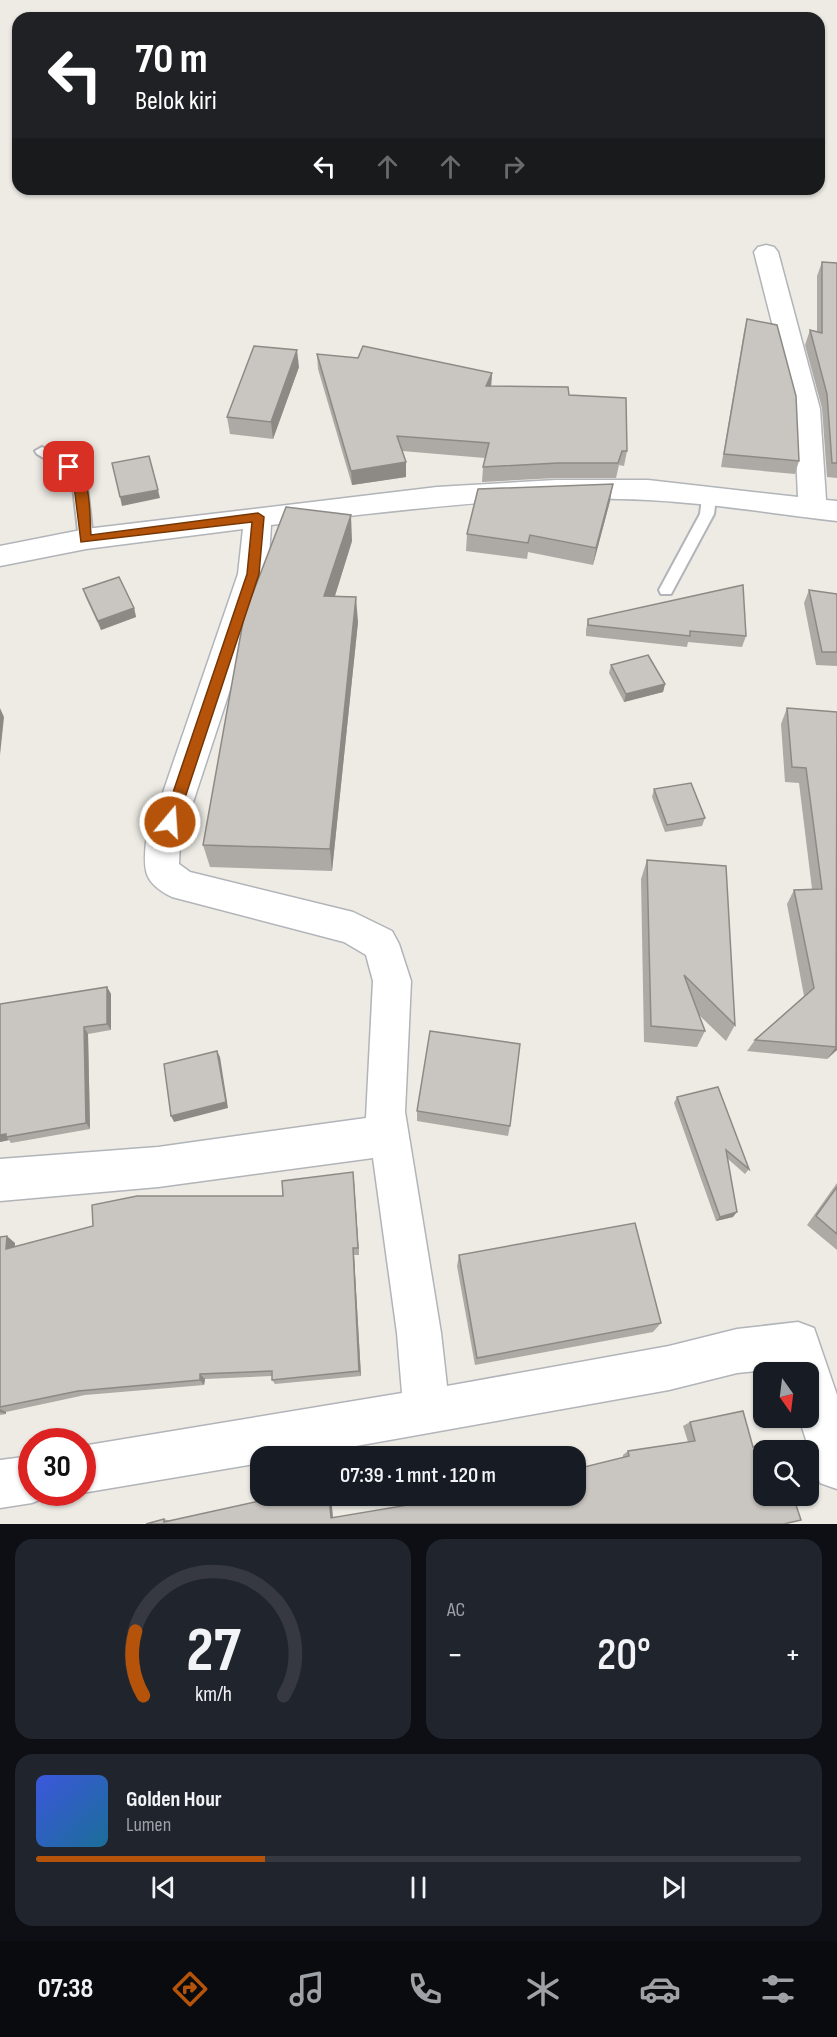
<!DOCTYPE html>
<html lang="id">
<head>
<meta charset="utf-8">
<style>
	:root { --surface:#171b24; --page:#20242c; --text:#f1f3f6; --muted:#9ea1a6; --line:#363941; --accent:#b45309 }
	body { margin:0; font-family:"Sofia Sans Condensed",sans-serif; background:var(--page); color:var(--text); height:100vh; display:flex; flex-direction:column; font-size:22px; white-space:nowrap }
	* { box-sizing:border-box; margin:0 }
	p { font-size:20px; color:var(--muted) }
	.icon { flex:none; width:33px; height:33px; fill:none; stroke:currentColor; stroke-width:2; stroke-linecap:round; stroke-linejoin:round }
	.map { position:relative; height:1524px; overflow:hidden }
	.side { display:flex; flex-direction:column; gap:15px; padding:15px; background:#0d0f14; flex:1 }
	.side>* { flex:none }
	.top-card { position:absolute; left:12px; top:12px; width:813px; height:183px; border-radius:18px; box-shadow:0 2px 4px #0004; background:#202124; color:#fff; overflow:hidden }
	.needle { width:39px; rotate:166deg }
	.buttons { position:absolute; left:753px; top:1362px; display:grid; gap:12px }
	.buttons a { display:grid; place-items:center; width:66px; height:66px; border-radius:12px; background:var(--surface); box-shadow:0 2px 4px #0004; font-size:30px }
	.speed { position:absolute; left:18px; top:1428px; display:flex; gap:12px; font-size:30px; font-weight:700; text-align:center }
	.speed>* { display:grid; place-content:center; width:78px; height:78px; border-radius:50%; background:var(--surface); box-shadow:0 2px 4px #0004; line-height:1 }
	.speed .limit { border:9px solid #d22; background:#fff; color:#111 }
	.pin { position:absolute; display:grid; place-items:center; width:51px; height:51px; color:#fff; margin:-26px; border-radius:12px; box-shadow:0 3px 9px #0006 }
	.me { position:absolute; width:66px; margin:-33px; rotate:18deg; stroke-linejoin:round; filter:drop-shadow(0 0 4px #0008) }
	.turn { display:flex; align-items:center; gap:21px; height:126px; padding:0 24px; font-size:27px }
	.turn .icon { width:78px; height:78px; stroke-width:2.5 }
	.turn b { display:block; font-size:42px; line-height:51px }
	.lanes { display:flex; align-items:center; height:57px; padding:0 24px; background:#0003; justify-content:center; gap:30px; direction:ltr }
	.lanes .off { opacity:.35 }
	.big { font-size:45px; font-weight:600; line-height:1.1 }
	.side .widget { flex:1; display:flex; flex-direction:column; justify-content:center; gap:9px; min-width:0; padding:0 21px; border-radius:18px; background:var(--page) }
	.side .dial { align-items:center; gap:0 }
	.dial svg { height:156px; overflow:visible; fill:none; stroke:var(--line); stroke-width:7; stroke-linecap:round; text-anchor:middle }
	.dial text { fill:var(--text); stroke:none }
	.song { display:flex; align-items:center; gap:18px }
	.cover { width:72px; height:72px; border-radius:9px; background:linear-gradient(135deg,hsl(230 70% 55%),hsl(200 70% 35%)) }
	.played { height:6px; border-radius:3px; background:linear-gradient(90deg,var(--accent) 30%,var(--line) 30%) }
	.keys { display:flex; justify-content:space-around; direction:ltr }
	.heat { display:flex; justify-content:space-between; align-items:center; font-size:33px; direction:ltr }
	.side .tiles { flex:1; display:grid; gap:15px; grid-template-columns:1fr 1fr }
	.widget:last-child { grid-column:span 2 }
	.trip { position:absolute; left:250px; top:1446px; width:336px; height:60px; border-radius:18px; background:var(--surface); box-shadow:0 2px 4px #0004; font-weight:600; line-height:60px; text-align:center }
	.tabs { display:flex; height:96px; justify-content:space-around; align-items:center; background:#090b0e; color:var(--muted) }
	.tabs .icon { width:42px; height:42px }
	.tabs .active { color:var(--accent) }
	.tabs b { font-size:27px; color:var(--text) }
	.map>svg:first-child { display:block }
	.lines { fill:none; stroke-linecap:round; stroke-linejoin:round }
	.lane-casing { stroke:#b1b4b8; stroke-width:4 }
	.street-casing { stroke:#b1b4b8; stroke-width:3 }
	.lane { fill:#fff; fill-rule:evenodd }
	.street { fill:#fff; fill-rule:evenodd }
	.wall { fill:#ada9a5 }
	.shaded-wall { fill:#8d8a86 }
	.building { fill:#c9c5c0; stroke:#8d8a86; stroke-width:1.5 }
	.route { fill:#b45309; stroke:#753606; stroke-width:1.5 }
</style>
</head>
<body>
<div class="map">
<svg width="837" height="1524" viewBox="0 0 837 1524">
	<rect width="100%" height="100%" fill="#edebe4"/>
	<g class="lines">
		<defs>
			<g id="lane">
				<path d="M42,447L74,464L86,477L93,539L91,543H81L79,539L72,478L64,470L37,454L35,451Z"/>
				<path d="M709,493L716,498L714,514L671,594H661L659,590L700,514L702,498Z"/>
			</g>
			<g id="street">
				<path d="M766,245L774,247L778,252L820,409L826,500L837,501V521C775,514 711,503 648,500C522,493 396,511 271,525L268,574L180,842L179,864L190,872L353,912L392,931L399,944L411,981L405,1112L441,1333L447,1386L669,1346L737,1329L798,1322L814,1328L837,1395V1489L820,1483L799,1418H808V1372H786L784,1368L737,1373L669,1390L300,1456H261V1463L82,1493L80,1492H82V1446L402,1393L397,1333L373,1158L158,1187L0,1201V1159L158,1147L366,1118L373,981L366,955L344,942L172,897C144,883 143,871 146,842L238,574L243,529L86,549L0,566V546L86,529L437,487L556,480H648L798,497L794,409L754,252L758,247Z"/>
				<path d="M32,1456V1492H50L49,1496L32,1503L0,1508V1460Z"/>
			</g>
		</defs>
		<use href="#lane" class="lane-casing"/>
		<use href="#street" class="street-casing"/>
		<use href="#lane" class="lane"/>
		<use href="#street" class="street"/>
	</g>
	<g class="wall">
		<path d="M822,262L837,263V478L827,477L822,408L805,345L810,330L817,332V276Z"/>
		<path d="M747,319L799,461L795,474L721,467L744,332Z"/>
		<path d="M317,354L492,373L491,386L569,395L627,451L624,466L619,465L616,478H556L482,482L483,467L485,458L402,451L406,462V477L352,485L318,369Z"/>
		<path d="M299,367L273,439L230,434L227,417Z"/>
		<path d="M610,501L593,565L528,552L527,559L466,551L467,534Z"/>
		<path d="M352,541L335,596L358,622L332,871L210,867L203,845Z"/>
		<path d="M83,589L134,608L136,617L101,630L86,598Z"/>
		<path d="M809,590L837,594V666L816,665L804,603Z"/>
		<path d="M588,619L746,636L742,647L688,642L687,647L586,636V630Z"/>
		<path d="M611,665L665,684L663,692L624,702L609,673Z"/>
		<path d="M787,708L837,712V1050L827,1059L747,1051L755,1040L804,996L787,904L794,890L812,889L799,783L785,782L781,724Z"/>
		<path d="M654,789L705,818L702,826L665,832L652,797Z"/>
		<path d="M647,860L735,1025L726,1041L699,1015L705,1031L697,1047L644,1042L641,879Z"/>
		<path d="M107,987L111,994V1030L88,1034L90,1129L11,1143L9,1140L0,1142V1004Z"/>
		<path d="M677,1097L749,1169L745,1174L728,1159L733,1217L716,1221L674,1103Z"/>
		<path d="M417,1111L510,1126L508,1136L417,1121Z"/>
		<path d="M354,1181L359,1255H354L361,1376L275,1384L272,1380V1376L205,1379L204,1385L85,1395L6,1412V1414L0,1415V1237L15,1243V1247L283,1196Z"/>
		<path d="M837,1183V1250L807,1225Z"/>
		<path d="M459,1255L661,1323L653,1332L475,1365L457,1266Z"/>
		<path d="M690,1422L753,1447L784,1524H146L164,1519L170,1521L273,1498V1496H331L333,1517L472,1502L576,1496L623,1457V1455L628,1451L688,1442L683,1426Z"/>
	</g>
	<g class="shaded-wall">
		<path d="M297,350L299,367L273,439L271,422Z"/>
		<path d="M492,373L491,388L486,386Z"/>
		<path d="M406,462V477L352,485L351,471Z"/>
		<path d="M613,484L610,501L593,565L596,548Z"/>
		<path d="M158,490L160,498L122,506L120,497Z"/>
		<path d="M351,515L352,541L327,621L324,596Z"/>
		<path d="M356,597L358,622L332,871L330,849Z"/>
		<path d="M134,608L136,617L101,630L98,621Z"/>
		<path d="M665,684L663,692L624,702L626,694Z"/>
		<path d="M0,708L4,717L0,755Z"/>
		<path d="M107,987L111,994V1030L107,1024Z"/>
		<path d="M84,1027L88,1034L90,1129L86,1123Z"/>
		<path d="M837,1046V1050L827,1059L836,1047Z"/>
		<path d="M217,1051L220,1057L228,1108L174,1122L171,1116Z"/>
		<path d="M6,1134V1137L9,1140L0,1142V1135Z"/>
		<path d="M353,1172L354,1181L359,1255L358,1248Z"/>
		<path d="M737,1212L733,1217L716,1221L720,1217Z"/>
		<path d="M7,1236L15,1243V1256L6,1249Z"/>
		<path d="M353,1248L354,1255L361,1376L359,1371Z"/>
		<path d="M200,1374L205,1379L204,1385L200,1380Z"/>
		<path d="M0,1409L6,1412V1414L0,1412Z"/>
		<path d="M329,1496H331L333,1520L331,1518Z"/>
	</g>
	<g class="building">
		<path d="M822,262L837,263V463H832L827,394L810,330L822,333Z"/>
		<path d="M747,319L777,325L796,396L799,461L724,454Z"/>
		<path d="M254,346L297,350L271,422L227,417Z"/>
		<path d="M363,346L492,373L486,386L568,387L569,395L626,398L627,451H622L618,463H558L483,467L489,443L397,436L406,462L351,471L317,354L358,358Z"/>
		<path d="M149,456L158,490L120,497L112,463Z"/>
		<path d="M613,484L596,548L530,535L528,543L467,534L478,489Z"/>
		<path d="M286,507L351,515L324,596L356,597L330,849L203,845L244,616Z"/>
		<path d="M119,577L134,608L98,621L83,589Z"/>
		<path d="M743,585L746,636L690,631V636L588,625V619Z"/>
		<path d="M809,590L837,594V652H822Z"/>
		<path d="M648,655L665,684L626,694L611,665Z"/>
		<path d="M787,708L837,712L836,1047L755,1040L814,988L794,890L822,889L806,768L792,767Z"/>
		<path d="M691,783L705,818L667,825L654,789Z"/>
		<path d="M647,860L726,866L735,1025L684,975L705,1031L651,1026Z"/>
		<path d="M107,987V1024L84,1027L86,1123L6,1137V1134L0,1135V1004Z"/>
		<path d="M430,1031L520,1044L510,1126L417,1111Z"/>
		<path d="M217,1051L226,1102L171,1116L164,1064Z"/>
		<path d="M718,1087L749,1169L726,1150L737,1212L720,1217L677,1097Z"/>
		<path d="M353,1172L358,1248H353L359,1371L272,1380V1371L200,1374V1380L78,1391L0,1407V1237L7,1236L6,1249L93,1226L92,1205L137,1196H283L282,1181Z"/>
		<path d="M837,1187V1234L816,1216Z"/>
		<path d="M635,1223L661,1323L477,1358L459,1255Z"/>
		<path d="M743,1411L753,1447L777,1441L780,1450H764V1496H793L801,1520L784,1524H146L164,1519V1522L273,1498V1496H329L331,1518L461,1496H471L472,1502L503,1496H576V1469L629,1456L628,1451L695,1441L690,1422Z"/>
	</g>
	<path class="route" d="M69,463C93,472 89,514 91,535L258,513L264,517L259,574L177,822L175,826H165L163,822L247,574L252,522L81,542L73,478L64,467Z"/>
</svg>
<div class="buttons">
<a><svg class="needle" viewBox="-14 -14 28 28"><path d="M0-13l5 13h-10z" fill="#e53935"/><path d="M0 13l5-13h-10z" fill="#9ea1a6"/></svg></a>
<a><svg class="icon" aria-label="search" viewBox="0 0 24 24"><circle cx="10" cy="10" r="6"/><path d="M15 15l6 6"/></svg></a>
</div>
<div class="speed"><div class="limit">30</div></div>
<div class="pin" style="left:69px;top:467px;background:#d93025"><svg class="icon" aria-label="arrive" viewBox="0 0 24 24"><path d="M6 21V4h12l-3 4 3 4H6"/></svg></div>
<svg class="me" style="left:170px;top:822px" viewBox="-20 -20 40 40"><circle r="17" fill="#b45309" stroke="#fff" stroke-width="3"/><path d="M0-11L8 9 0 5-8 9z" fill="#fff"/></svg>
<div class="trip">07:39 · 1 mnt · 120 m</div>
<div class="top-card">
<div class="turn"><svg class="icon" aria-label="left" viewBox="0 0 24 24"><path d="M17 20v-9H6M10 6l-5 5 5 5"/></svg><div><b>70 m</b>Belok kiri</div></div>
<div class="lanes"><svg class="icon" aria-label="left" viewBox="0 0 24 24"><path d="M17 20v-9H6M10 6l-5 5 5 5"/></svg><svg class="icon off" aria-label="ahead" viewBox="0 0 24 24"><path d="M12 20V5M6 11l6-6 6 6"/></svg><svg class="icon off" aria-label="ahead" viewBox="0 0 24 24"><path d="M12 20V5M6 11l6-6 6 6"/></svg><svg class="icon off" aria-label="right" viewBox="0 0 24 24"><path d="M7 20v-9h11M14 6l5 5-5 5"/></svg></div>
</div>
</div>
<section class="side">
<div class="tiles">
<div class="widget dial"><svg viewBox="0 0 100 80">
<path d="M14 69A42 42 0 1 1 86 69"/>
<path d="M14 69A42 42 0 0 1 10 36" stroke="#b45309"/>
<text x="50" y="56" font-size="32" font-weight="700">27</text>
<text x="50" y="72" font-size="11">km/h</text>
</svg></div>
<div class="widget"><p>AC</p>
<div class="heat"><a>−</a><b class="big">20°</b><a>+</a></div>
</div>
<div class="widget">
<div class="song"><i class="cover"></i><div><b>Golden Hour</b><p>Lumen</p></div></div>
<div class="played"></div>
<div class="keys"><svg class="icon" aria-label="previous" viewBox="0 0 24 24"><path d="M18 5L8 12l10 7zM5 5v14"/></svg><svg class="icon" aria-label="pause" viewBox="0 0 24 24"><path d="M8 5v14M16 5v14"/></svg><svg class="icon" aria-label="next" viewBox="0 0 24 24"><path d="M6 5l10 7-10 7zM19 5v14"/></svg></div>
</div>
</div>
</section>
<nav class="tabs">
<b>07:38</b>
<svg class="icon active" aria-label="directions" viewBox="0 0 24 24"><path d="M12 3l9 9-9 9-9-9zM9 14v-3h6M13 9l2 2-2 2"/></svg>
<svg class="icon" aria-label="music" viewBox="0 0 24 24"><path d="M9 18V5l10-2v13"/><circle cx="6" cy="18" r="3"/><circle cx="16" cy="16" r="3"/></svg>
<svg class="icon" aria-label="phone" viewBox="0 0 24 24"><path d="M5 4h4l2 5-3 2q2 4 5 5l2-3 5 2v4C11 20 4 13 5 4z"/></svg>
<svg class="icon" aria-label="climate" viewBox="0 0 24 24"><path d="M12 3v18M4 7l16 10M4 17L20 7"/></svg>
<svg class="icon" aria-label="car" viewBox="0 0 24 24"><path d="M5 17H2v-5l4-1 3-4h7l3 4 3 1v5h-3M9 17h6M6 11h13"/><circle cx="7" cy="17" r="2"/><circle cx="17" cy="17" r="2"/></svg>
<svg class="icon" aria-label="filters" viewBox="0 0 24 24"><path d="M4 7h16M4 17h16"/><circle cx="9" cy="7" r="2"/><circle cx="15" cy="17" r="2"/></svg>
</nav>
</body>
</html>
